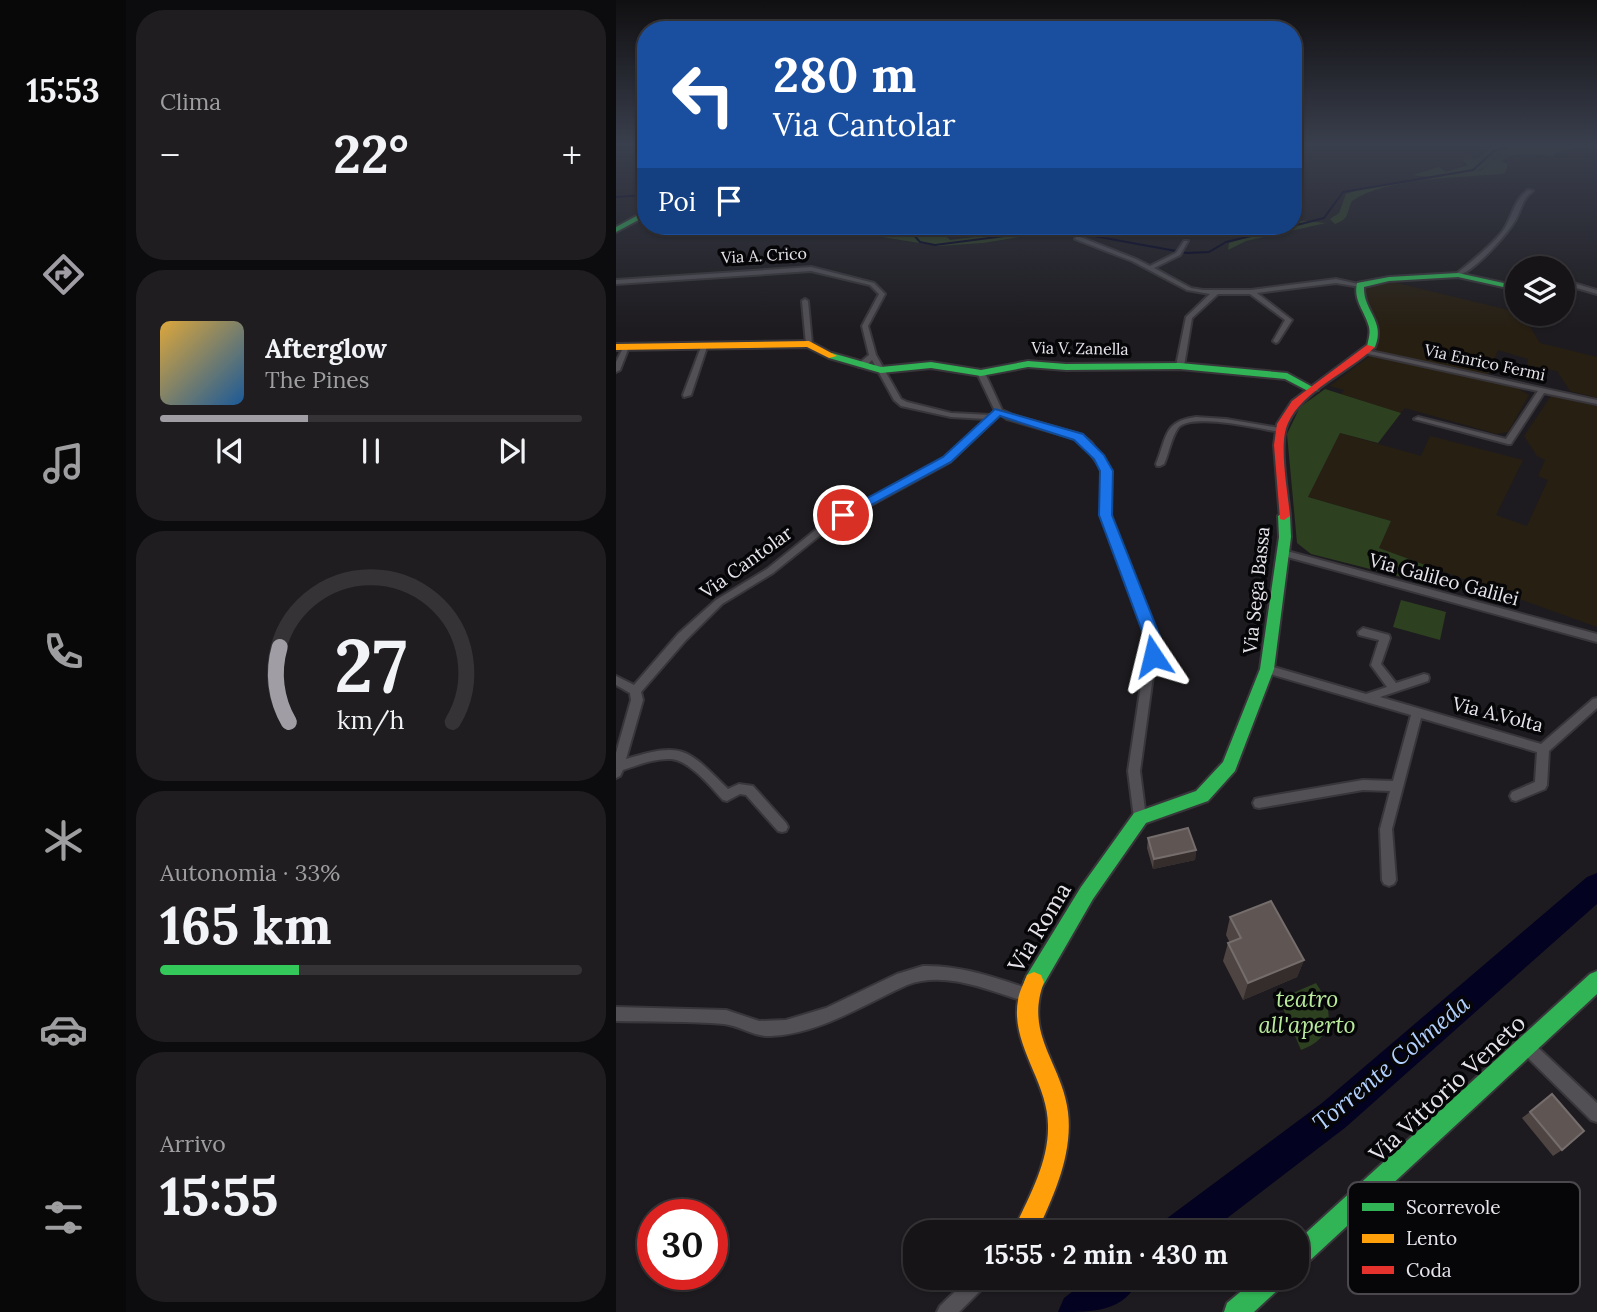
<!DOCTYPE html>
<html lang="it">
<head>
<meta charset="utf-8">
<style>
	:root { --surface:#161417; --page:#1f1d20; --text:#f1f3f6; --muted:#9e9ea1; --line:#353336; --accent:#a09ea4 }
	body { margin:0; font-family:Lora,serif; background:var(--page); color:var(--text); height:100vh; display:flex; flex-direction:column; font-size:26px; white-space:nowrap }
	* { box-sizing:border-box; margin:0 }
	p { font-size:23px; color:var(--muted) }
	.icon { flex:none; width:38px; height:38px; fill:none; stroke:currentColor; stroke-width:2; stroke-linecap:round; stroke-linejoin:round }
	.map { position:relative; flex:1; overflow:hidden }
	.panel { display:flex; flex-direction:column; gap:10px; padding:10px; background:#0c0b0d; width:490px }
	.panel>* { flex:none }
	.top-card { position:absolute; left:21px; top:21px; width:665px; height:214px; border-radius:28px; box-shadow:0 2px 5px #0004,0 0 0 2px var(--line); background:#1a4fa0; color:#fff; overflow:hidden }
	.controls { position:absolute; left:889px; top:256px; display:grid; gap:14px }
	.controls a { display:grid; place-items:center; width:70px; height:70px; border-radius:50%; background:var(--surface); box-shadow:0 2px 5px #0004,0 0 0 2px var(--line); font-size:35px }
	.speed { position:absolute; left:21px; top:1199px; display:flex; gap:14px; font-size:35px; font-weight:700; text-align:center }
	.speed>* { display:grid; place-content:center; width:91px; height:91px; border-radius:50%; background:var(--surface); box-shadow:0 2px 5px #0004,0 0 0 2px var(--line); line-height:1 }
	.speed .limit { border:10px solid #d22; background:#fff; color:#111 }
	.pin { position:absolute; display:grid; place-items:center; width:60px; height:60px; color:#fff; margin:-30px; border:4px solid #fff; border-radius:50%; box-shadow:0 2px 7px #0007 }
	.me { position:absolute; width:77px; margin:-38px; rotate:350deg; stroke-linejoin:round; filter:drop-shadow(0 0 5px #0008) }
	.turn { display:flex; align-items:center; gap:24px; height:147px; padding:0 21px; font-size:32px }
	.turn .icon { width:91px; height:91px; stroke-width:2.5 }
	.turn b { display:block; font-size:49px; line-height:60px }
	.then { display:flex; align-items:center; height:66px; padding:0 21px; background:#0003; gap:14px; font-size:26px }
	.big { font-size:52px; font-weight:700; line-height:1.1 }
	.panel .tile { flex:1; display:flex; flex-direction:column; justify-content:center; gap:10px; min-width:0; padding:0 24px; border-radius:28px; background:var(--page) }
	.panel .dial { align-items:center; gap:0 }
	.dial svg { height:182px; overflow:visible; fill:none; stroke:var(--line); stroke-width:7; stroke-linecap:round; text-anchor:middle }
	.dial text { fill:var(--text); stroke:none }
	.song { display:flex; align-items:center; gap:21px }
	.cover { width:84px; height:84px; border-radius:10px; background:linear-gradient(135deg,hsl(40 70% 55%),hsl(210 70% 35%)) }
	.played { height:7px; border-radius:4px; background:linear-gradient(90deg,var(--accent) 35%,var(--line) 35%) }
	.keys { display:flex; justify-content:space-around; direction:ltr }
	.heat { display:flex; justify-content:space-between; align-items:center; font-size:38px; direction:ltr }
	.charge { height:10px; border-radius:5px; background:linear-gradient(90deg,#34c759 33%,var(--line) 0) }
	.trip { position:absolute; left:287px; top:1220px; width:406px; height:70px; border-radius:28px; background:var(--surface); box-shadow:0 2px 5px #0004,0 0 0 2px var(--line); font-weight:700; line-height:70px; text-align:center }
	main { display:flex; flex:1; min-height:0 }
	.tabs { display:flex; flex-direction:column; width:126px; justify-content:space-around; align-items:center; background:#090809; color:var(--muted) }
	.tabs .icon { width:49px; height:49px }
	.tabs .selected { color:var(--accent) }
	.tabs b { font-size:32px; color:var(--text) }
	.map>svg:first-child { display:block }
	.industrial { fill:#271f12 }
	.green { fill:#2d4020 }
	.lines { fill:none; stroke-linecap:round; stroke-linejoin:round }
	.stream { stroke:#030221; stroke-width:2 }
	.river { fill:#030221; fill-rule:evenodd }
	.street-casing { stroke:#38363a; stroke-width:4 }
	.fast-casing { stroke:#38363a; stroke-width:4 }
	.slow-casing { stroke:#38363a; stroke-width:4 }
	.jam-casing { stroke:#38363a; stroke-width:4 }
	.street { fill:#525055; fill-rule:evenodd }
	.fast { fill:#30b455; fill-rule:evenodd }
	.slow { fill:#ff9f0a; fill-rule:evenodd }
	.jam { fill:#e5322d; fill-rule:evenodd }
	.wall { fill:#4e4542 }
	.shaded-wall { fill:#342d2c }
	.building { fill:#5f5654; stroke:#746d6c; stroke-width:2 }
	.route { fill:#1a73e8; stroke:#114b97; stroke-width:2 }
	.labels { text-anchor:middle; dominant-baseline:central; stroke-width:7; stroke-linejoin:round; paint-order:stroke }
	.far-street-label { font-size:16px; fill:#e7e5eb; stroke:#060508 }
	.street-label { font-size:19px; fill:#e7e5eb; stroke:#060508 }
	.near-street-label { font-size:23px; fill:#e7e5eb; stroke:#060508 }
	.near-park-label { font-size:23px; font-style:italic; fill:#baec9d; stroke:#060508 }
	.near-water-label { font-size:24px; font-style:italic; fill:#b3d1fe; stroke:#060508 }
	.key { fill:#060508; stroke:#4a484c; stroke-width:2 }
	.key-label { font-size:19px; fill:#e7e5eb }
</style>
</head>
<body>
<main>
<nav class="tabs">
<b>15:53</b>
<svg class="icon selected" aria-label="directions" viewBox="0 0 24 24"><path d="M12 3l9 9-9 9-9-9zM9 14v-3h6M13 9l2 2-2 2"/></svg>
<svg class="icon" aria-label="music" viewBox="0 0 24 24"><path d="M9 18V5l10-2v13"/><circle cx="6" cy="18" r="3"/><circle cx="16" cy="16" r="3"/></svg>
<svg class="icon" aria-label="phone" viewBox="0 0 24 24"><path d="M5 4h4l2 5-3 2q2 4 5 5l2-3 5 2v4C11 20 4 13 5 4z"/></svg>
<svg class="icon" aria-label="climate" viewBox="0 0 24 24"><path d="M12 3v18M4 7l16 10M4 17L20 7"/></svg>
<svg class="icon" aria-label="car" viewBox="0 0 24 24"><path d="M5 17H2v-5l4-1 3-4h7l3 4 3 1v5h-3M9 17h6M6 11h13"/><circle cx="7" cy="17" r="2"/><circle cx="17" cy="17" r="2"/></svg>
<svg class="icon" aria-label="filters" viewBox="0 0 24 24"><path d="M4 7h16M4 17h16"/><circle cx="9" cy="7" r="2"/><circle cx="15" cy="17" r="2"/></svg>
</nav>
<section class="panel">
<div class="tile"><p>Clima</p>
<div class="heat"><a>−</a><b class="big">22°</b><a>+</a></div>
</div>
<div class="tile">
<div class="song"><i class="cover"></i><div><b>Afterglow</b><p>The Pines</p></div></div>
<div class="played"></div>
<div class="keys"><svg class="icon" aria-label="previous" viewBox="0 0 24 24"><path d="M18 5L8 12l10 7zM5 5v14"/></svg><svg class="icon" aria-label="pause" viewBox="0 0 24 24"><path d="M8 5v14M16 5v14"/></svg><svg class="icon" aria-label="next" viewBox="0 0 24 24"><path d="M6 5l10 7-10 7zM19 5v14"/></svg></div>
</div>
<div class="tile dial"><svg viewBox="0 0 100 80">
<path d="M14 69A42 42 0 1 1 86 69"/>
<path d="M14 69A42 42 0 0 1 10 36" stroke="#a09ea4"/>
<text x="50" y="56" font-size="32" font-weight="700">27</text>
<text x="50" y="72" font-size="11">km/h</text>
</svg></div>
<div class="tile"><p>Autonomia · 33%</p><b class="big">165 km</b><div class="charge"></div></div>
<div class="tile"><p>Arrivo</p><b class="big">15:55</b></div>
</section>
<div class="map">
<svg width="981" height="1312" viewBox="0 0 981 1312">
	<rect width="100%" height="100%" fill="#1d1b1f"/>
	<g class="industrial">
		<path d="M773,281L905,313L924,343L981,357V398L954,391L941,371L911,365L912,359L882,350L872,375L758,351L763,335L745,293L753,284Z"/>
		<path d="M754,356L899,387L913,395L892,432L881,434L789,408L784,413L725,394L728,390L714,386Z"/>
		<path d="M935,396L981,406V627L762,548L775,521L692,497L724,433L805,456L814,436L907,460L880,515L911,526L932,480L922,476L929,460L921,456L908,436Z"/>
	</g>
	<g class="green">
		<path d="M878,146H896C881,150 877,163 865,169C847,177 815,178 797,175L823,167L830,172L853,165L846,160L861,159Z"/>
		<path d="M968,146L938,153L937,157C918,153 902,151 885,161L892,164L889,173L884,174C842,178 771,177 736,201C730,213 734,219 719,224L714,219L723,213L730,194L742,190L866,170L887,151L902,146H981V149Z"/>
		<path d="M677,220L710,223L630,241L612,250L613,243L666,226H677Z"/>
		<path d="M320,226L334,240L359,237L357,228L349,229V226H372L377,235L429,227L457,228L367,243L322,246L204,227Z"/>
		<path d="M709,389L785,413L762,443L724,433L692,497L775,521L763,548L823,570L817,585L695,554L681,543L671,434L684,407Z"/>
		<path d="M785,600L830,612L824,640L777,627Z"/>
		<path d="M700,983C718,1010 720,1037 685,1050L663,999Z"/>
	</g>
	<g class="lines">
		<g class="stream">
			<path d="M0,197L30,195"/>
			<path d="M233,226H236"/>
			<path d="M290,226L304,242L319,245L428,231L456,232L571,253L593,252L610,242L677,226"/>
			<path d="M677,226L708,218L727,192L857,170L878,151L893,146"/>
		</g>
		<g class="river">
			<path d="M981,873V904L730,1127L593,1232H544L550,1219L706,1103L971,877Z"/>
			<path d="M474,1278H524C508,1312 479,1312 442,1312L448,1298Z"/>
		</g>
		<defs>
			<g id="street">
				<path d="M912,190L917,191C906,199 906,208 900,219C891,235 856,274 840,276V274C856,261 873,248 886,232C896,219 898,199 912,190Z"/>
				<path d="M476,226H484L466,233L464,237L520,259L534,266L560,253L568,241H572L564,255L538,268L575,288L587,290H635L720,279L747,285L744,287L720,283L641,293L676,320L662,342L660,343L657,341L669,320L634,294H602L576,318L568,366L564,368L560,366L570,317L594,294L571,290L516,261L459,239L462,231Z"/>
				<path d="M195,267L258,283L269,294L252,326L260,355L285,399L291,402L335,413L375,415L379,411L361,373L368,371L386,410L397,415L466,435L475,442L495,471L493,515L542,639L524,771L530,818L528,822L524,823L520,822L518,818L512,771L532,639L485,515L487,471L469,446L460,439L391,419L384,414L334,462L213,528L157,573L106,604L70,640L25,692L27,700L10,759C68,741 71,749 112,789L123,784L137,786L170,823L172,827L170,831L166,832L162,831L130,795L124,794L111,801L107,800C95,787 73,760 55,759C39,758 22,765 7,770L4,776L0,778V753L15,700L14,693L0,685V676L18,685L62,634L100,600L151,569L207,524L328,458L370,419L335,417L285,406L278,400L256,360L249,367H243V363L253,355L246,326L263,294L254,285L195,271L0,284V280Z"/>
				<path d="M947,280L981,290V294L947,284Z"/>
				<path d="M189,299L192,301L196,344L193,346L190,344L186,301Z"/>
				<path d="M88,345L91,347L75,395L68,397L67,395L85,347Z"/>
				<path d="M8,346L13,347L4,370L0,372V362Z"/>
				<path d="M750,350L981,400V404L928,393L895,444H892L798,419L802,417L890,439L922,391L748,353L747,352Z"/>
				<path d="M580,417L610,419L664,428L668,430L664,432C645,429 575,412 562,428C555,438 553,453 548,464L544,466H541L540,464C551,438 547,421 580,417Z"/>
				<path d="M667,550L981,634V642L664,555L662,553L664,551Z"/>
				<path d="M747,628L773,635L774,638L765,664L780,683L808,674L812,675L813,678L812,681L764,697L925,744L977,699L981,698V708L933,751L931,785L929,789L900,801L896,800L894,796L896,792L919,782L921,752L805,718L776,829L780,880L778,884L773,886L768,884L766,880L764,829L774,791L747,790L643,808L639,807L637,803L639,799L643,798L747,780L777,781L795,715L647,672L646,669L647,666L651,665L750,694L771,687L755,665L763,640L743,635L742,632Z"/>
				<path d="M307,966C344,965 376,977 411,988L416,990L418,995L416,1000L411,1002C374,991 330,970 291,985C249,1004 203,1034 155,1036C138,1037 125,1026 108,1024C73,1021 36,1022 0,1021V1007L110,1010L143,1021L170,1020L210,1008L281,974Z"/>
				<path d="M910,1038L915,1041L981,1103V1122L975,1120L905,1051L902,1046L905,1041Z"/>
				<path d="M353,1278H374L371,1284L343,1312H321L324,1306Z"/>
			</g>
			<g id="fast">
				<path d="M30,211V216L0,232V227Z"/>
				<path d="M842,273L901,286V290L842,277L773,281L748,287C747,311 770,321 759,347L751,349C751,342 755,335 753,327C749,311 737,301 741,283L773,277Z"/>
				<path d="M216,353L265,367L315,362L365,370L412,361L450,364L564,363L671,373L702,390L694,392L669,379L564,369L450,370L412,367L365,376L315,368L265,373L213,358V354Z"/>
				<path d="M668,512L674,516L675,537L658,669L619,771L592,801L530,823L477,899L425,989L418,992L411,989L408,982L411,975L465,887L518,813L580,791L607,762L644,669L663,537L662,516Z"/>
				<path d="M981,971V994L689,1265L681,1269V1241L974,974Z"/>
				<path d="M641,1278H670L666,1286L638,1312H608L611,1303Z"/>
			</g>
			<g id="slow">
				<path d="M193,341L221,356L213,358L191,347L0,350V344Z"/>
				<path d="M418,972L425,975L428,982C408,1035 446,1063 452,1112C457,1154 438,1195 421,1232H397C412,1198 433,1163 432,1125C432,1082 394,1044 402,1000C403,992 408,983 411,975Z"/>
			</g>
			<path id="jam" d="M751,345L759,347C734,371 686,391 672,423C662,444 672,492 674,516L668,520L664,519L658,445L661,424L676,401Z"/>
		</defs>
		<use href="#street" class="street-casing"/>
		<use href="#fast" class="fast-casing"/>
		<use href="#slow" class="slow-casing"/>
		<use href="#jam" class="jam-casing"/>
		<use href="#street" class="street"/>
		<use href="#fast" class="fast"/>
		<use href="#slow" class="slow"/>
		<use href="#jam" class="jam"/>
	</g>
	<g class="wall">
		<path d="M532,838L580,850L579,860L537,869L531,848Z"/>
		<path d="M614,917L688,960L681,977L627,1000L607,961L612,943H614L610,935Z"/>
		<path d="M936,1094L946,1150L937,1156L906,1118Z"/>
	</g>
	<g class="shaded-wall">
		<path d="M580,850L579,860L537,869L538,859Z"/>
		<path d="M688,960L681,977L627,1000L632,983Z"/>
	</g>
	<g class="building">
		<path d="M572,828L580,850L538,859L532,838Z"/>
		<path d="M655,901L688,960L632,983L612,943L625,938L614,917Z"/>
		<path d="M936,1094L968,1131L946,1150L914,1112Z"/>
	</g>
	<linearGradient id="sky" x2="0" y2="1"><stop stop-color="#100f11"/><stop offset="0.44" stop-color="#3a3f4d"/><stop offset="1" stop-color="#3a3f4d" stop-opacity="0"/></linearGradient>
	<rect width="981" height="329" fill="url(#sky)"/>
	<path class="route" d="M379,409L467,434L488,455L497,471L496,515L545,639L542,660L537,662L529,656V639L483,515L484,471L478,459L458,440L384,416L335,462L231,518L220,515L327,457Z"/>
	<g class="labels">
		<g class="far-street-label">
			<text transform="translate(148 255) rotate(-3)">Via A. Crico</text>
			<text transform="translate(464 348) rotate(1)">Via V. Zanella</text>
			<text transform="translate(869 362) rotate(12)">Via Enrico Fermi</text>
		</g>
		<g class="street-label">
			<text transform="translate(130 562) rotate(-36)">Via Cantolar</text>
			<text transform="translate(828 579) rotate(15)">Via Galileo Galilei</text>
			<text transform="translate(640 590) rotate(-84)">Via Sega Bassa</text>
			<text transform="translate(882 714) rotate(14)">Via A.Volta</text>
		</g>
		<g class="near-street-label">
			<text transform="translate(423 927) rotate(-59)">Via Roma</text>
			<text transform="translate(831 1088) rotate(-43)">Via Vittorio Veneto</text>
		</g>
		<g class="near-park-label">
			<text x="691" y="998">teatro<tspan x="691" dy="26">all'aperto</tspan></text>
		</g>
		<g class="near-water-label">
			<text transform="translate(775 1063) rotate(-40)">Torrente Colmeda</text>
		</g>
	</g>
	<rect x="732" y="1182" width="232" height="112" rx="10" class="key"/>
	<rect x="746" y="1203" width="32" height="8" fill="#30b455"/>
	<rect x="746" y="1234" width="32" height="9" fill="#ff9f0a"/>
	<rect x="746" y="1266" width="32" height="8" fill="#e5322d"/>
	<g class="key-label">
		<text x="790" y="1214">Scorrevole</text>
		<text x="790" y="1245">Lento</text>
		<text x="790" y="1277">Coda</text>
	</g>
</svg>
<div class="controls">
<a><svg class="icon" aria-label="layers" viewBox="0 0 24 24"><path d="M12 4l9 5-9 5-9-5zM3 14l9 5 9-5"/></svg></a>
</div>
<div class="speed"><div class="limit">30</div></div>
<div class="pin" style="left:227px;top:515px;background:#d93025"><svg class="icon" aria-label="arrive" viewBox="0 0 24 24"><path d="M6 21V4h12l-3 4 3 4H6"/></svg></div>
<svg class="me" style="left:537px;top:656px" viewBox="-20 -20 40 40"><path d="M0-17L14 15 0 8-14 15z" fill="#1a73e8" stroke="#fff" stroke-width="4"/></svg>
<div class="trip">15:55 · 2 min · 430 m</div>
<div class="top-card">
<div class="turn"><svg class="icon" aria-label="left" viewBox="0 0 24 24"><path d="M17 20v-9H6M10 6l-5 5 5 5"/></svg><div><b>280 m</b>Via Cantolar</div></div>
<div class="then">Poi<svg class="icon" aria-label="arrive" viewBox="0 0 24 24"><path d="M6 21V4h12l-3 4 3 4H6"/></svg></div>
</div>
</div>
</main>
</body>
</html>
